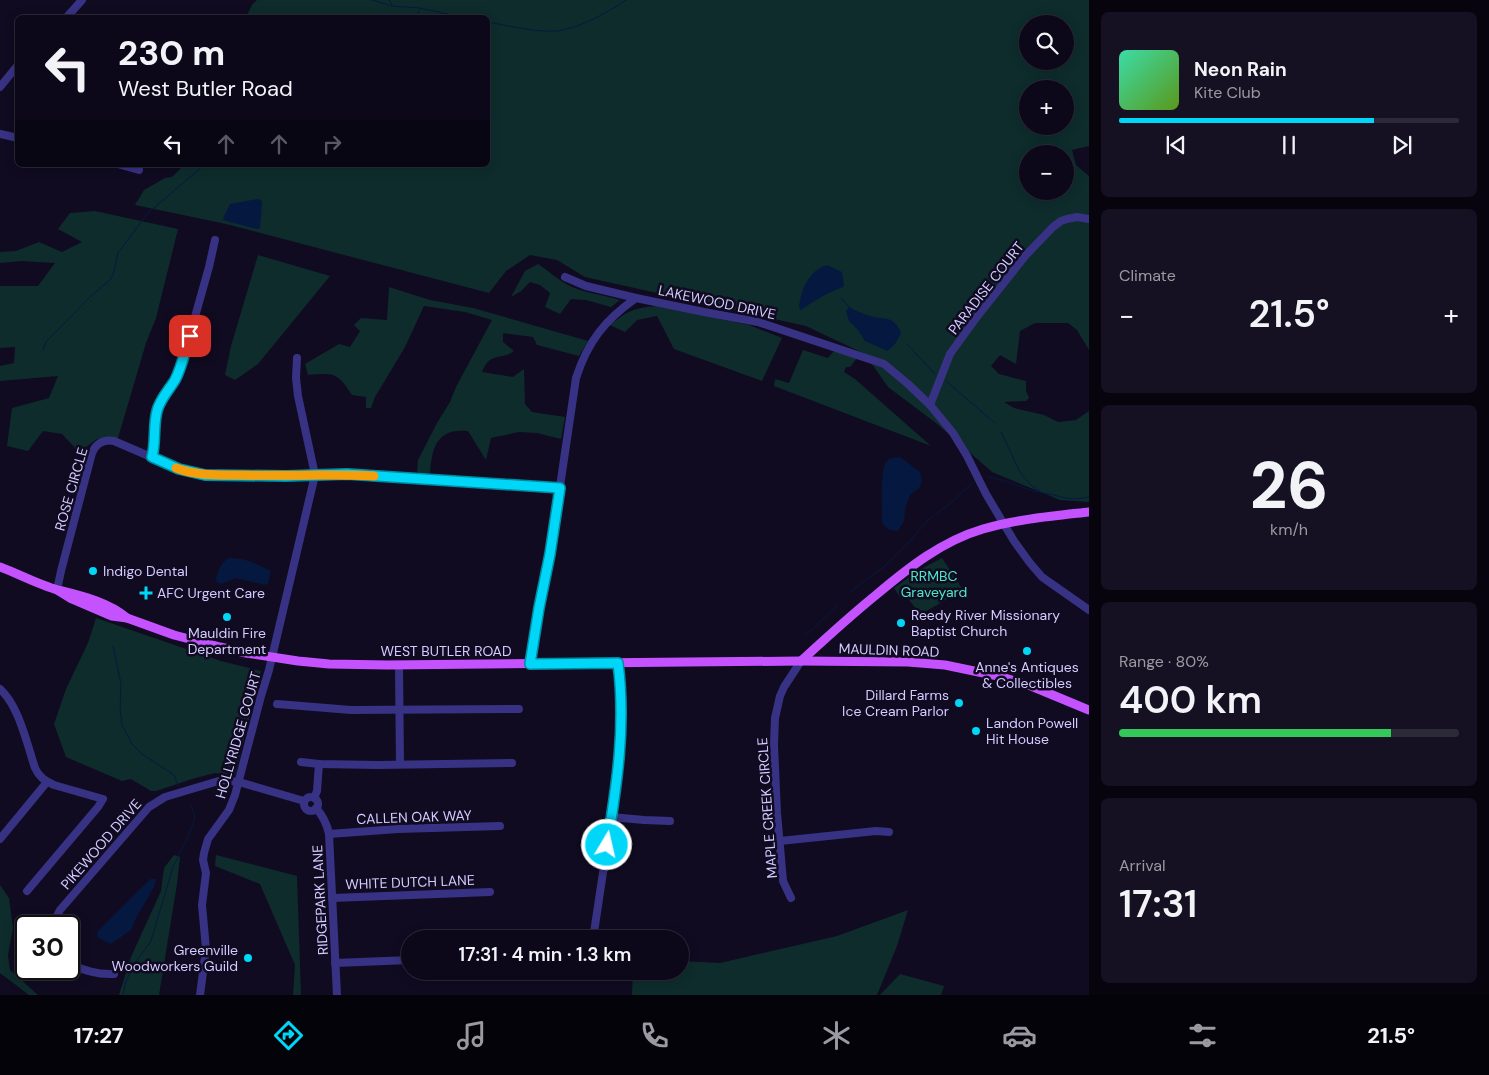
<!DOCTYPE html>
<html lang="en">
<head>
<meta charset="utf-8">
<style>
	:root { --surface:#0c0819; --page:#151122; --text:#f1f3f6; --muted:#9a9aa2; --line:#2c2938; --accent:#00d6f7 }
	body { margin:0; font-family:"DM Sans",sans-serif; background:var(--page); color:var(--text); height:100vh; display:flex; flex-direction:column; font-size:19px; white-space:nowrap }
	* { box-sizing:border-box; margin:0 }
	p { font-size:16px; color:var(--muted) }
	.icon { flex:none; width:28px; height:28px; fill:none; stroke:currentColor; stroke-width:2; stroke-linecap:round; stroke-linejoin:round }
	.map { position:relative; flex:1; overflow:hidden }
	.sheet { display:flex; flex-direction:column; gap:12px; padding:12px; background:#07040e; width:400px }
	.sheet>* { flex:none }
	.guide { position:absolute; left:15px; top:15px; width:475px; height:152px; border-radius:8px; box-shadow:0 2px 12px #0003,0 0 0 1px var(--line); background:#0c0819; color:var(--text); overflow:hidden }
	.fabs { position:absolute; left:1019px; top:15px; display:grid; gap:10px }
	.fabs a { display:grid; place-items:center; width:55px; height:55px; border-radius:50%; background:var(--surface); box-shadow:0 2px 12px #0003,0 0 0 1px var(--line); font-size:25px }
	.speed { position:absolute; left:15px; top:915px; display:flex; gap:10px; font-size:25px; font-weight:700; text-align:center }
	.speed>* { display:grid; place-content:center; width:65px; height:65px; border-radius:50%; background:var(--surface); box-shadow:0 2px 12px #0003,0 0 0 1px var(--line); line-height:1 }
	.speed .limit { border:2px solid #111; border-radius:8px; background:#fff; color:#111 }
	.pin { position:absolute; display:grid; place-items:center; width:42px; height:42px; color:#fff; margin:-21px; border-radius:10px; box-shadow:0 2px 8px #0006 }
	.me { position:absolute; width:55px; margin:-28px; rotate:9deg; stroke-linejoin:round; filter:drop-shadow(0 0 4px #0008) }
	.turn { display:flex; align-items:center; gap:18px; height:105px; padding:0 20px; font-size:22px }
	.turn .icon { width:65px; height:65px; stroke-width:2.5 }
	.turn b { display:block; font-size:35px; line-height:42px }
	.lanes { display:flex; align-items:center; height:48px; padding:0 20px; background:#0003; justify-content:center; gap:25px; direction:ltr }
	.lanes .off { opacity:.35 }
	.big { font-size:38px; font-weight:600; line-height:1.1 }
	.sheet .card { flex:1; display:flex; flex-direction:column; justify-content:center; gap:8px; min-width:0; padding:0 18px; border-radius:8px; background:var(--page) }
	.sheet .dial { align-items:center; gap:0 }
	.dial b { font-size:65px; line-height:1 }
	.song { display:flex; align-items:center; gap:15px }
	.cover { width:60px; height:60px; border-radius:8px; background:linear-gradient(135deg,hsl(160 70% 55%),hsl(90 70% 35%)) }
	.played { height:5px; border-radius:2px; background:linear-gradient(90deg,var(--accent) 75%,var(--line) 75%) }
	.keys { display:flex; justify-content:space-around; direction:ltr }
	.heat { display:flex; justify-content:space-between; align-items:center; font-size:28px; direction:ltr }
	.charge { height:8px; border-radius:4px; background:linear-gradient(90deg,#34c759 80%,var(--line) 0) }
	.trip { position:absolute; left:401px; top:930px; width:288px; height:50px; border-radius:25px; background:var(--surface); box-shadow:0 2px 12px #0003,0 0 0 1px var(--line); font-weight:600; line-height:50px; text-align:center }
	.menu { display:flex; height:80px; justify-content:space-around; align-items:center; background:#05030a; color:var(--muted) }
	.menu .icon { width:35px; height:35px }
	.menu .on { color:var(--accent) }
	.menu b { font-size:22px; color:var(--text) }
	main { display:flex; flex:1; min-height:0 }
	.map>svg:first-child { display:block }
	.green { fill:#0e2c2c; fill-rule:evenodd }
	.water { fill:#051940 }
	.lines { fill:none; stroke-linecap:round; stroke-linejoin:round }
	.stream { stroke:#051940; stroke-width:1 }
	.minor { stroke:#383284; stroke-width:8 }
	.major { stroke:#c453ff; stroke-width:9 }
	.route-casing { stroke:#008ba1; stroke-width:12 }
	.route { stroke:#00d6f7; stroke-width:9 }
	.slow { stroke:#f59e0b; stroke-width:9 }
	.poi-dot { fill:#00d6f7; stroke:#100b21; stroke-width:2 }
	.labels { text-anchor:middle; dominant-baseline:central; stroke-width:5; stroke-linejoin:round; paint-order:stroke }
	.street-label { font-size:14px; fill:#d3ccff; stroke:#100b21 }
	.poi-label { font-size:14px; fill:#d3ccff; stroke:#100b21; text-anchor:start }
	.park-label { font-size:14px; fill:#4ee8c7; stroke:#100b21 }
</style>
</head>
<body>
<main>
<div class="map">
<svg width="1089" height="995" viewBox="0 0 1089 995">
	<rect width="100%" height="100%" fill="#100b21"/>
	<g class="green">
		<path d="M257,0H1089V146L1072,150L1076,165L1089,176V350L1077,330L1068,323H1035L1020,331L1016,364L1000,355L991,366L999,374L1026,381V391L1029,398L1026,401L1004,402L1014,408L1044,415L1058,422L1076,420L1089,411V502L1060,500L992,472L936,423L888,387L865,354L806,326L585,277L557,260L530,255L506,271L489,293L226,224L135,205L144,190L165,178L172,177L184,165H488V18L246,17L252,5ZM1028,24H1065V61H1028ZM1028,89H1065V126H1028ZM1028,154H1065V191H1028Z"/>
		<path d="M95,211L178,229L156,318L146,343L118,438L97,439L79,452L62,434L43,431L28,451L7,446L12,408L49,398L58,376L0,381V366L14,363L15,347L0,348V286H38L55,263L21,261L0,263V252L16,251L39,242L62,252L82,242L58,229L70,213Z"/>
		<path d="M258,255L330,276L258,364L235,380L225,375L231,346Z"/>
		<path d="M538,264C549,271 558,280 570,286C585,293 604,295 620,300L611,307L586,300L571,299L560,314L545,307L550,293L540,285L530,282L521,291L511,297L525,271Z"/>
		<path d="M389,287L430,300L473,308L588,341L579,356L537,345L533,337L503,333V342L514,351C500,361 490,351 482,372L513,377L524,369L525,404L532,412L565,417L561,439L537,433L519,432L491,438L486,460L468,431C437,428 432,447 430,473L420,474L417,471L418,460L437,423L450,402L456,387L492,320L465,312L424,306L405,347L375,397L371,408H366V397L352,395C337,372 334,373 308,375L305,364L339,344L350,347L360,331L354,325L361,318L387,320Z"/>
		<path d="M657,306L749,325L782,338L762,381L674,349L657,316L637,320L625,332L610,325C628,311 633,308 657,306Z"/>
		<path d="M803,350L828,358L834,351L857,358L850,367H846L844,372L855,379L931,446L774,386L775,379L789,383Z"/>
		<path d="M942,558L963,590L923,613L917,610L906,596L900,597L894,588L923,568Z"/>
		<path d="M96,618L221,661L261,671L235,775L215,773L192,779L156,791H151L131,779L122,781L66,757L54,724L66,689L88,643Z"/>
		<path d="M174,855L180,857L177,884L159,995H119L131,957L161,891L164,868Z"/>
		<path d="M216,855L297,876L301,995H293L295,965L260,884L215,866Z"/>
		<path d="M0,885L9,898L13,928L8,955L10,970L38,995H29L0,973Z"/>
		<path d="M908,910L897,946L877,995H632L633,971H680V961L720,963L837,936Z"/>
		<path d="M900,974L944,986L941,995H880Z"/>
	</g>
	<g class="water">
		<path d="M258,199L261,200L262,203L260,228L257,229L223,220L224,216L230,204Z"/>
		<path d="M827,265L842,272L844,285L843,287C827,293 815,300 801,310L799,308C801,290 808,271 827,265Z"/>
		<path d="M849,307C855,310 861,313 867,315C882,321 892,313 901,332C899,339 894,347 887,351L865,341L858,330L849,321L846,311Z"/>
		<path d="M900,457L920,472L922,481L919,488L910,495L905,509L904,521L898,531L889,530L882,523C882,511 880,471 886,462C889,457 895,458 900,457Z"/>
		<path d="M229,558C243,557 257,564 269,570L271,572L268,583L266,585L236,578L221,584L217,582L216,579C219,570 220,563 229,558Z"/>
		<path d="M151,879H156L154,887L136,918L131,930L111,944L97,937L98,931L139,890Z"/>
	</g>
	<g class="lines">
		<g class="stream">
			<path d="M372,0L392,6L420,8L466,18"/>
			<path d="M389,0L392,5"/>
			<path d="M416,18L420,9"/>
			<path d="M488,22C510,26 533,32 556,31C578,29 609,12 626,0"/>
			<path d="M841,298L849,307"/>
			<path d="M907,344L935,374"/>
			<path d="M43,350L46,342L91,296L110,280L113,275L118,253L147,214L204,165"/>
			<path d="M946,381L995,423"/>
			<path d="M1001,432L1020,472L1032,486L1040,491"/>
			<path d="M988,477L1002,480L1033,491L1054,495L1065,498L1077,499L1089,497"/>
			<path d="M850,592L886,565L908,543L929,519L951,503L972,483"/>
			<path d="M805,636L837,606"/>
			<path d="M113,646L121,684L120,708L122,725L132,744L142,754L174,775L178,786"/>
			<path d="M123,995L126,981L135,963L151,941L173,867L189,835L195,817L191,806"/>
		</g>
		<g class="minor">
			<path d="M66,18L82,0"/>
			<path d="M0,87L18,65"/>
			<path d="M0,134L18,138"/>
			<path d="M121,165L139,170"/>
			<path d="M565,277L586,286L636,298"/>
			<path d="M930,405L950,354L976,318L1026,255L1053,227L1061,221L1067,219L1077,217L1089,219"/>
			<path d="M152,457C156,441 153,424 158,409C163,395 173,383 180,370L209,267L215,240"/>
			<path d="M57,590L61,571L92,453C96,443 104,439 114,441L179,469L205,475L302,476L347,474L560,488"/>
			<path d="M530,664L539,608L550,554L576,378C588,341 605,320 636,298L704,312L758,322L884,364L908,384L930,405L953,433L967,456L986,494L1014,541L1030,563L1042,577L1089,610"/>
			<path d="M399,665L400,764"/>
			<path d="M0,689C19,706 27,744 35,768C39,777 45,781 54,785L103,799L98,807L27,891"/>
			<path d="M277,704L351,710L519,709"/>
			<path d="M301,762L319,764L378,765L512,763"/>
			<circle cx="311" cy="804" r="7"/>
			<path d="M314,798L317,791L319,764"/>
			<path d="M316,808C323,816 327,824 329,834L337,995"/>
			<path d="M611,817L644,820L670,821"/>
			<path d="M329,834L398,829L500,826"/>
			<path d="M0,839L47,782"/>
			<path d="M780,841L876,831L889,832"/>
			<path d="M332,898L490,892"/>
			<path d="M791,898L783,881L777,813L774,745L775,718L780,696L784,687L801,661"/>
			<path d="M52,926L60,910L149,807L165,797L222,780L239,782L304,801"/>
			<path d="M593,939L619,766C622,732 622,697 618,663"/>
			<path d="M335,963L410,960"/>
			<path d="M69,964C84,970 97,975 114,974"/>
			<path d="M35,972L36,969"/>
			<path d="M200,995L206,949L202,905L206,873L203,860L204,853L208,839L229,810L235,795L261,696L269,670L315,475L298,396L296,378L297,358"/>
		</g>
		<g class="major">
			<path d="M0,567C19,574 39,585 58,590C82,596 108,602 127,618"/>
			<path d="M57,590L70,598L112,616L127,618L174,635L220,647L246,653L298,661L329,664L388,665L801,661L908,662L945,665L998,676L1031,686L1089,710"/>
			<path d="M801,661C826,638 850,616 876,595C908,568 942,541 983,529C1018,519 1053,516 1089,512"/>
		</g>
	</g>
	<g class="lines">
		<defs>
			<path id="route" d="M190,336C185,350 182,367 175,380C169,390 160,399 157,411C153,426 156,442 152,457L179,469L205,475L286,476L347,474L560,488L550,554L539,608L530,664L618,663C626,726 617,784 607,845"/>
		</defs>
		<use href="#route" class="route-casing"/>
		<use href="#route" class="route"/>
		<path class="slow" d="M176,468C197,476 219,475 241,475C286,476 330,474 374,476"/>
	</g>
	<g class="poi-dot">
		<circle cx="93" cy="571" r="5"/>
		<path d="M143.5 585.5h5v5h5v5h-5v5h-5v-5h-5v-5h5z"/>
		<circle cx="227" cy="617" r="5"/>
		<circle cx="901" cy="623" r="5"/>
		<circle cx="1027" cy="651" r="5"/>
		<circle cx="959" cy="703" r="5"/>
		<circle cx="976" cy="731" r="5"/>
		<circle cx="248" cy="958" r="5"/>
	</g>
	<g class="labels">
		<g class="street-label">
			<text transform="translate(986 288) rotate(-52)">PARADISE COURT</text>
			<text transform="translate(717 302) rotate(12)">LAKEWOOD DRIVE</text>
			<text transform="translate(71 489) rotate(-74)">ROSE CIRCLE</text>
			<text transform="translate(889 650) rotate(2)">MAULDIN ROAD</text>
			<text x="446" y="651">WEST BUTLER ROAD</text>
			<text transform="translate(238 735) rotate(-74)">HOLLYRIDGE COURT</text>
			<text transform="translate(767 808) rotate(-94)">MAPLE CREEK CIRCLE</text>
			<text transform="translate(414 817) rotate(-2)">CALLEN OAK WAY</text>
			<text transform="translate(101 844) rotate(-49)">PIKEWOOD DRIVE</text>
			<text transform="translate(410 882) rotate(-2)">WHITE DUTCH LANE</text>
			<text transform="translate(320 900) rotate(-93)">RIDGEPARK LANE</text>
		</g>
		<g class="poi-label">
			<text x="103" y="571">Indigo Dental</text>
			<text x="157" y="593">AFC Urgent Care</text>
			<text x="911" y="615">Reedy River Missionary<tspan x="911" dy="16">Baptist Church</tspan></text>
			<text x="227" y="633" text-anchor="middle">Mauldin Fire<tspan x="227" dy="16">Department</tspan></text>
			<text x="1027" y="667" text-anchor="middle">Anne's Antiques<tspan x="1027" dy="16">&amp; Collectibles</tspan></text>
			<text x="949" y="695" text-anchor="end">Dillard Farms<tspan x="949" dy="16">Ice Cream Parlor</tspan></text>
			<text x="986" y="723">Landon Powell<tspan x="986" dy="16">Hit House</tspan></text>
			<text x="238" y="950" text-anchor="end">Greenville<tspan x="238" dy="16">Woodworkers Guild</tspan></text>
		</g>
		<g class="park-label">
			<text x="934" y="576">RRMBC<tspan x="934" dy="16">Graveyard</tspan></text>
		</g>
	</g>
</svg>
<div class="fabs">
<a><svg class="icon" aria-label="search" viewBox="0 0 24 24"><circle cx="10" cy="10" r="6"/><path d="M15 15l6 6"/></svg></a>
<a>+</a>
<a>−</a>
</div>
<div class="speed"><div class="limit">30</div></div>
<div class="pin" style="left:190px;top:336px;background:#d93025"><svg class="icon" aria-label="arrive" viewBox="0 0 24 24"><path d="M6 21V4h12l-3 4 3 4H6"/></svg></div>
<svg class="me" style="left:607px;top:845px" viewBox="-20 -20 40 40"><circle r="17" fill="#00d6f7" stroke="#fff" stroke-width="3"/><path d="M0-11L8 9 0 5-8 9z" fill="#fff"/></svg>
<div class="trip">17:31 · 4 min · 1.3 km</div>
<div class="guide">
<div class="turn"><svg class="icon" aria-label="left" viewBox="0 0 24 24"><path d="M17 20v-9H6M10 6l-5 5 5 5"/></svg><div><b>230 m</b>West Butler Road</div></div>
<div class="lanes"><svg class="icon" aria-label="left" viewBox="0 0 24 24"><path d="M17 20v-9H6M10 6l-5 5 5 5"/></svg><svg class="icon off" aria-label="ahead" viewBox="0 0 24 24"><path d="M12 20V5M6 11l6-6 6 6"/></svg><svg class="icon off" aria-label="ahead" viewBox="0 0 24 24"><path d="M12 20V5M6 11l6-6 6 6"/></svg><svg class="icon off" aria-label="right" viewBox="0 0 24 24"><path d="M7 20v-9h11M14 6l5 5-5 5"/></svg></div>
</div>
</div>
<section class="sheet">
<div class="card">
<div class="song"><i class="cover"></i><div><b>Neon Rain</b><p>Kite Club</p></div></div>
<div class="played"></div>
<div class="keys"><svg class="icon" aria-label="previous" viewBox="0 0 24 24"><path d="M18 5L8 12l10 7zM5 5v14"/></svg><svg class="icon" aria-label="pause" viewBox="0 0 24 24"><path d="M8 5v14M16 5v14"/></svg><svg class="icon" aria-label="next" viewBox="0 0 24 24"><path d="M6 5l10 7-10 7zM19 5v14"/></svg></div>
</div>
<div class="card"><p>Climate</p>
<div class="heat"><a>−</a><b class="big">21.5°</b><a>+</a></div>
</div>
<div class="card dial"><b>26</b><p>km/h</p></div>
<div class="card"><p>Range · 80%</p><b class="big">400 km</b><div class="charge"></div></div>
<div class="card"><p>Arrival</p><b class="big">17:31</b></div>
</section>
</main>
<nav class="menu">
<b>17:27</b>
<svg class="icon on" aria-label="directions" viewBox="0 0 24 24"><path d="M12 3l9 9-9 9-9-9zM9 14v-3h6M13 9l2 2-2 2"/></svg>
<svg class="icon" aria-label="music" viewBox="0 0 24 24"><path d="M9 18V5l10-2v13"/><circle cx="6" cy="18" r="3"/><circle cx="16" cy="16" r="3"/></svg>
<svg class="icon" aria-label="phone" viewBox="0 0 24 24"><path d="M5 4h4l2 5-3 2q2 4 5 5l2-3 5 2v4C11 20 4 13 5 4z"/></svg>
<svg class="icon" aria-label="climate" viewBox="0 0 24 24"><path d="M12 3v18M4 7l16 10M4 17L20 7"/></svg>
<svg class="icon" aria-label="car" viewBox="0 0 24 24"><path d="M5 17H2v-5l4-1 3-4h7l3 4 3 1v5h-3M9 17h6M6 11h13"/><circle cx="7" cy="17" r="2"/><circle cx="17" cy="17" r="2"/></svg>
<svg class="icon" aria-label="filters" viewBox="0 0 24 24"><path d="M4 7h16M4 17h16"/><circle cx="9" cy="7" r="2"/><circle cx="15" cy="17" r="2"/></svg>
<b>21.5°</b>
</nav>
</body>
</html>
